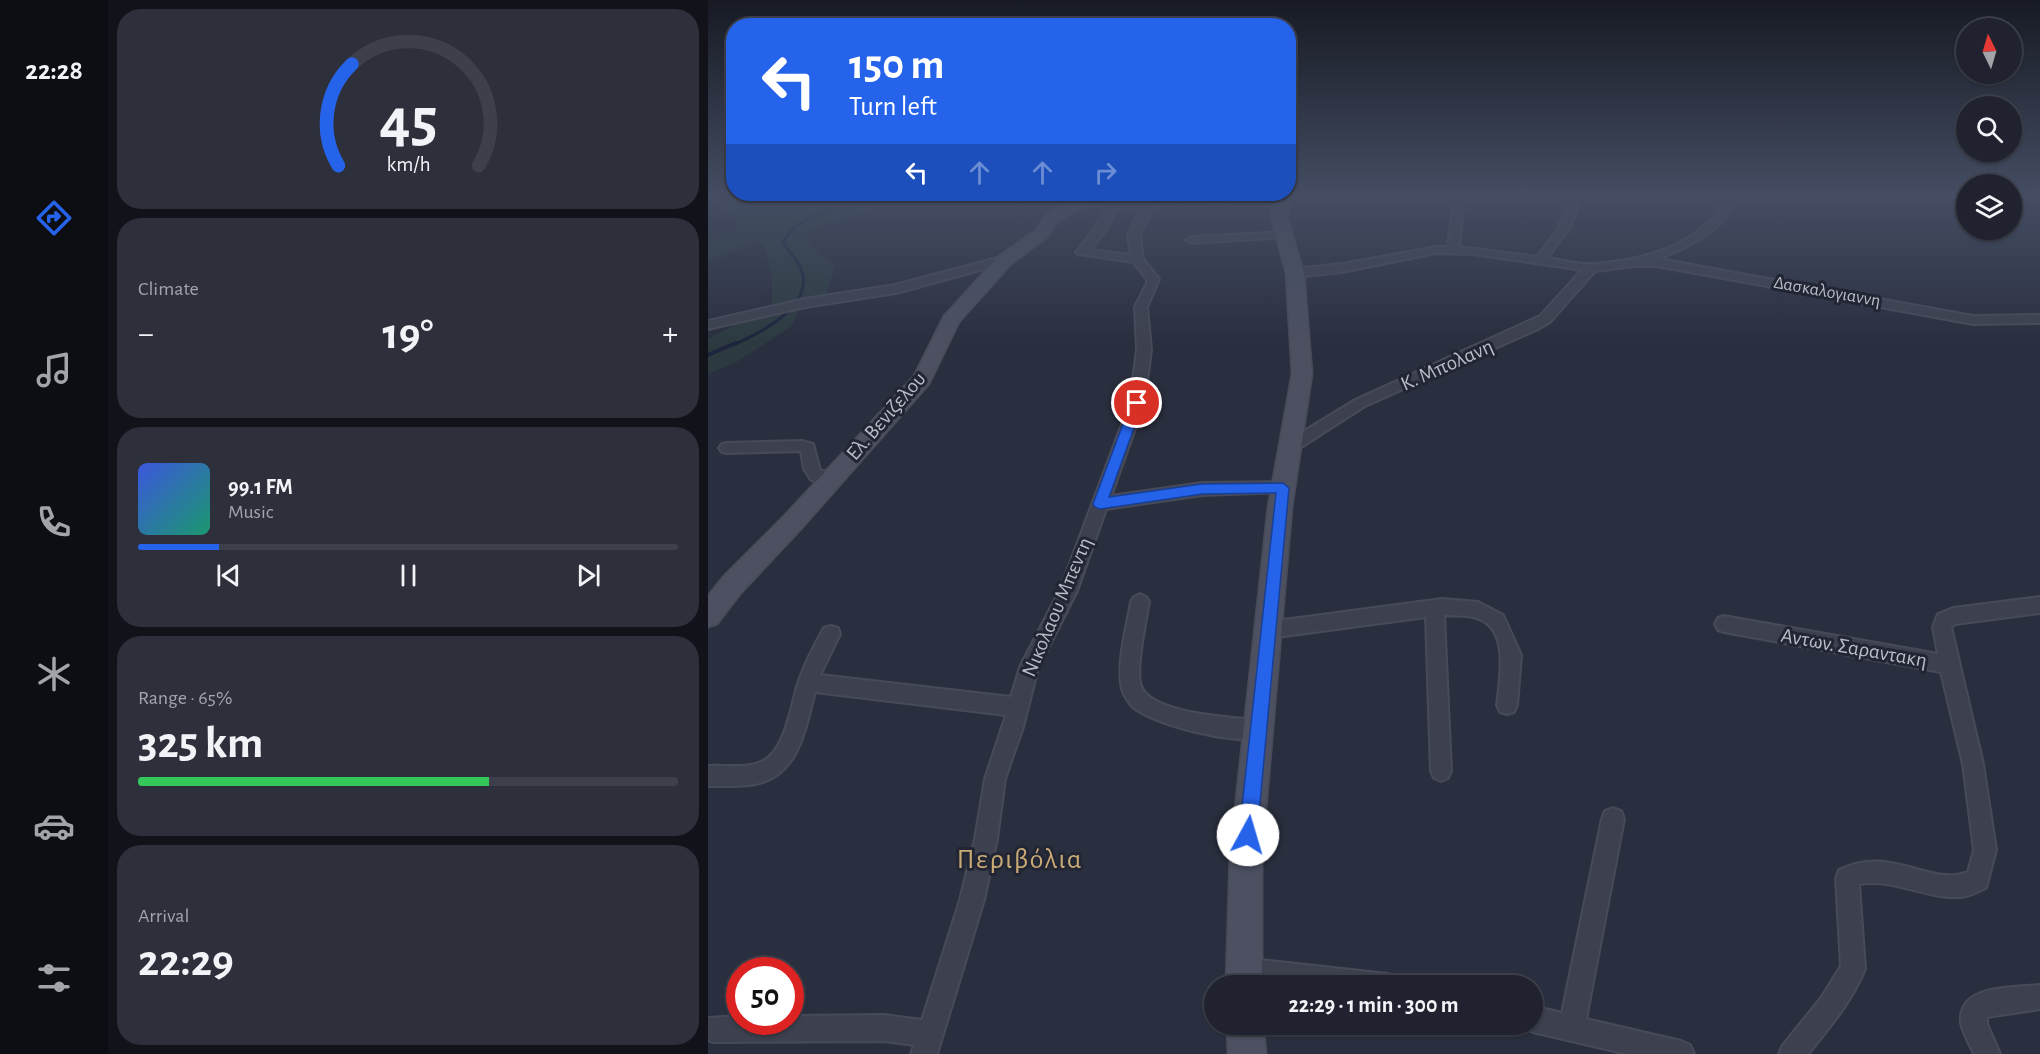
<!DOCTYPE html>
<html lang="en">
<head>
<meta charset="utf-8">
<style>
	:root { --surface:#20232f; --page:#2d2f3b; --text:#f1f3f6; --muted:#a2a4aa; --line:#3d404b; --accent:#2563eb }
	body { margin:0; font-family:"Alegreya Sans",sans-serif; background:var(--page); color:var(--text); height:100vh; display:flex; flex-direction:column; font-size:22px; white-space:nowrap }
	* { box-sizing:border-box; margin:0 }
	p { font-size:20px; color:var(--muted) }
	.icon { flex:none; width:33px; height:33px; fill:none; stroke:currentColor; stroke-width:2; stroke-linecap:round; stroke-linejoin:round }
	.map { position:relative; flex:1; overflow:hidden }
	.panel { display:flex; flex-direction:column; gap:9px; padding:9px; background:#12131a; width:600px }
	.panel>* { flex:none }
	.top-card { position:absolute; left:18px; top:18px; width:570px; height:183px; border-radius:24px; box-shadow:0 2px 4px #0004,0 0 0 2px var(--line); background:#2563eb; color:#fff; overflow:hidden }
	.needle { width:39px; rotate:355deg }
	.fabs { position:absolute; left:1248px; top:18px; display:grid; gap:12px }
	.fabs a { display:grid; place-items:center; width:66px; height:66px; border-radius:50%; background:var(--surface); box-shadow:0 2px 4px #0004,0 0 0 2px var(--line); font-size:30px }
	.speed { position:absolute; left:18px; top:957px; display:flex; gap:12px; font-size:30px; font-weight:700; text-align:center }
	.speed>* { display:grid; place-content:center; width:78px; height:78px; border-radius:50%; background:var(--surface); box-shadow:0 2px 4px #0004,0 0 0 2px var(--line); line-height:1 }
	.speed .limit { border:9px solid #d22; background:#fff; color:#111 }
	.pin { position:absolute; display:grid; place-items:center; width:51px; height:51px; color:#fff; margin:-26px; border:3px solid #fff; border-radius:50%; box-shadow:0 2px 6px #0007 }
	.me { position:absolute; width:66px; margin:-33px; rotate:6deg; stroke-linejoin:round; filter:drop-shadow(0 0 4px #0008) }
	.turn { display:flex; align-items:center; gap:21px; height:126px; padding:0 24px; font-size:27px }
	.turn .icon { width:78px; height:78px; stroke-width:2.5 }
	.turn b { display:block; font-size:42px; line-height:51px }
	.lanes { display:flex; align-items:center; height:57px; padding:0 24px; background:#0003; justify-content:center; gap:30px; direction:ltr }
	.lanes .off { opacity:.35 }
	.big { font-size:45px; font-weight:700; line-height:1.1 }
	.panel .tile { flex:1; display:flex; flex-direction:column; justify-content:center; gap:9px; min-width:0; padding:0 21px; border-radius:24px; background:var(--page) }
	.panel .dial { align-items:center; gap:0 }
	.dial svg { height:156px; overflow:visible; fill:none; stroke:var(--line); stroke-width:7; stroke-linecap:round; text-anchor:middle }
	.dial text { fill:var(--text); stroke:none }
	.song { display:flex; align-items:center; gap:18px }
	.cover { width:72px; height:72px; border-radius:9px; background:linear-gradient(135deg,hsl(230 70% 55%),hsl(160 70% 35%)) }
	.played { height:6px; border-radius:3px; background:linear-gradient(90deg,var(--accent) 15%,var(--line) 15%) }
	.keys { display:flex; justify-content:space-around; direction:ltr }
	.heat { display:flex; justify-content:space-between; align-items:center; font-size:33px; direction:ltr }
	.charge { height:9px; border-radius:4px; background:linear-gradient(90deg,#34c759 65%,var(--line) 0) }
	.trip { position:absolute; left:496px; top:975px; width:339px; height:60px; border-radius:30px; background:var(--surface); box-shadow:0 2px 4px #0004,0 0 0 2px var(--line); font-weight:700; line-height:60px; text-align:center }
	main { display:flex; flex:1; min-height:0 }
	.tab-bar { display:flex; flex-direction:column; width:108px; justify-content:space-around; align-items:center; background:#0d0e13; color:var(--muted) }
	.tab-bar .icon { width:42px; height:42px }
	.tab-bar .selected { color:var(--accent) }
	.tab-bar b { font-size:27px; color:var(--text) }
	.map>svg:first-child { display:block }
	.green { fill:#2c3a40 }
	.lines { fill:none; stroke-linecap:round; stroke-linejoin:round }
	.stream-far1 { stroke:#1d243c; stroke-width:3 }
	.stream { stroke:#1d243c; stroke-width:4 }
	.street-casing { stroke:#474a58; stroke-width:4 }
	.secondary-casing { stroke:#474a58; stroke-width:3 }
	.street { fill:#3d414f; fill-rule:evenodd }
	.secondary { fill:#4c5061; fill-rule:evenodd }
	.route { fill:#2563eb; stroke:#184099; stroke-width:1.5 }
	.labels { text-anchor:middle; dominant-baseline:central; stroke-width:6; stroke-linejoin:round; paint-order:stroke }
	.far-street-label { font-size:18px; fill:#babdc9; stroke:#222634 }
	.street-label { font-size:21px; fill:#babdc9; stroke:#222634 }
	.near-quarter-label { font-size:28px; letter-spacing:1.5px; fill:#caaa75; stroke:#222634 }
</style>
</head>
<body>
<main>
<nav class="tab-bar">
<b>22:28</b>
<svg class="icon selected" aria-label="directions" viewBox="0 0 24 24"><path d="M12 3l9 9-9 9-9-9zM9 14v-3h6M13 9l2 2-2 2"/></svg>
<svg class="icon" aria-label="music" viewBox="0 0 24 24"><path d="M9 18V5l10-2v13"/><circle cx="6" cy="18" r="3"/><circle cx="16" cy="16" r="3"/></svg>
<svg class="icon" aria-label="phone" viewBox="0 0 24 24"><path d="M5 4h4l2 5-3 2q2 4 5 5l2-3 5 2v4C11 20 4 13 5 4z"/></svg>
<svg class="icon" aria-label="climate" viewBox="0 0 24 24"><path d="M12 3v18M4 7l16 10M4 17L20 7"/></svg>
<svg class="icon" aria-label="car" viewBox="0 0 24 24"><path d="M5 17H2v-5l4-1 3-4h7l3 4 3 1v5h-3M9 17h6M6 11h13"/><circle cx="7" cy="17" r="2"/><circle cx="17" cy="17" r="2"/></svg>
<svg class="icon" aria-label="filters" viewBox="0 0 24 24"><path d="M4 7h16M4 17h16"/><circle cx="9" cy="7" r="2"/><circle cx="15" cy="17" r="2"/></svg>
</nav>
<section class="panel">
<div class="tile dial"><svg viewBox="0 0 100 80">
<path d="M14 69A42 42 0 1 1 86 69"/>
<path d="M14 69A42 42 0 0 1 21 17" stroke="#2563eb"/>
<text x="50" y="56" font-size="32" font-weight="700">45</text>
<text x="50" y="72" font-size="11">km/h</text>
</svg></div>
<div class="tile"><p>Climate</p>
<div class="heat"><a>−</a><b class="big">19°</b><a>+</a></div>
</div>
<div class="tile">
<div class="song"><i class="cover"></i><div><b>99.1 FM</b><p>Music</p></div></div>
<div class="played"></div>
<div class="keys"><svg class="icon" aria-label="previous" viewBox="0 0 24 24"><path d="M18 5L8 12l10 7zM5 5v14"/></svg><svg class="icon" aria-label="pause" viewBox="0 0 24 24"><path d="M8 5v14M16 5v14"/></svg><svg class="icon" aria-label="next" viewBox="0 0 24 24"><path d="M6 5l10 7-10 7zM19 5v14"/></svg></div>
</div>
<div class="tile"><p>Range · 65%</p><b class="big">325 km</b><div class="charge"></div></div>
<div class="tile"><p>Arrival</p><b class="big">22:29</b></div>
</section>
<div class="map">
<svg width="1332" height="1054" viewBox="0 0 1332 1054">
	<rect width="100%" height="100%" fill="#2a2f3f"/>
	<path class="green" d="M19,195H178C155,216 131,218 102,229L98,242L127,265L116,302L91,309L84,326L30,361L0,374V339L64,305V273L55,245L47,241L0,262V237L29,230L28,211L17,213Z"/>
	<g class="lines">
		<path class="stream-far1" d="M25,345C50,334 101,309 95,275C92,263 83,253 75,243C92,209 127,216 154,195"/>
		<path class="stream" d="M0,355L28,343"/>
		<defs>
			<g id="street">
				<path d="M746,195H756L751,247L829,257L850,229L865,195H875L861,229L839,258C854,260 870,265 885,264C934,261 988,246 1017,203L1021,202L1026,205C1008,234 982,246 951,259L1265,316L1332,315V323L1265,324L949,266H926L887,271L842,322L830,329L657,406L587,451H577L574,447L577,443L647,400L832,316L874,270L766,254L728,253L634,272L587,277L581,273L587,269L634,264L728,247H740Z"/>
				<path d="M487,196L571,201L576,204L571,207L487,202L445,207L432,235L435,259L451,279L439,307L443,350L436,403L403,496L494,483L575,482L581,484L583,488L581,492L494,495L398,509L369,591L330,668L315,727L297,779L289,839L276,900L229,1054H203L206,1045L176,1041L5,1042L0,1040V1018L32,1016V1022H82V1016L176,1015L214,1020L252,900L267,839L277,779L298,715L107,692C97,729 91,776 47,784C32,787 16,786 0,786V766C17,765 40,769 55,761C79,749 83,701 92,678C98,661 107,644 116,628L123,626L130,628L132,634L112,675L303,697L312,667L352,590L422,403L429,350L427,307L439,283V279L425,262L370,254L368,252L386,230L399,207L373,205L368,202L373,199L432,202ZM410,207L433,208L420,235L423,255L382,250L397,231Z"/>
				<path d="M576,232L582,235L580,237L484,243L478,240L484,237Z"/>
				<path d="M297,256L303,260L301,262L188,293L97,307L0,329V321L97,299L187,285Z"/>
				<path d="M94,441L105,444L112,470L129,475L131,479L129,483L123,485L103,480L96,469L93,451L19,453L14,452L11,448L14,444L19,443Z"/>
				<path d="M432,594L438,597L441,602C438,621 427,670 433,686C443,714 525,718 551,720L558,723L561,730L558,737C533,747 447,725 426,708C421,704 416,695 414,689C408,665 419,626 423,602L426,597Z"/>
				<path d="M1332,597V613L1247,624L1243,627L1275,764L1288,850L1278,888C1270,891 1261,897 1252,897C1217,899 1185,878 1151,884L1157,969C1144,1001 1122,1027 1100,1054H1071L1075,1045L1113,998L1133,966L1128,878L1131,870C1184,844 1220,887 1260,872L1266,850L1255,764L1233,672L1016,632L1010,630L1007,624L1010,618L1016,616L1230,654L1225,627L1230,614L1245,608Z"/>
				<path d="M734,599L770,602L795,615L813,655L809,705L806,712L799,714L792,712L789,705C792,678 803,625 765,617C756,615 746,616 736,615L743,771L740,778L733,781L726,778L723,771L718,617L561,638L555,636L552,630L555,624L561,622Z"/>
				<path d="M905,808L913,811L916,819L878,1019L973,1041L982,1045L986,1054H919L825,1032L816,1028L815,1024H825V1006L854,1013L894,819L897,811Z"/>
				<path d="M535,958L680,974L689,977L692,986H565L535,982L526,979L523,970L526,961Z"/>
				<path d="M1332,985V1009L1279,1017V1024L1292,1054H1266C1262,1045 1255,1033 1253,1023C1249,984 1306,988 1332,985Z"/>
			</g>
			<g id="secondary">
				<path d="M371,195H388L379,205L350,221L339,237L303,264L251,322L221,384L93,529L33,593L9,624L0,627V596L15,577L77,515L206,376L236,316L291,256L327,231L338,215Z"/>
				<path d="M566,195H582L579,217L596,273L604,374L584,507L554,855V986H518L522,855L560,507L584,374L578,273L563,217Z"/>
				<path d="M519,1024H555L558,1054H520Z"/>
			</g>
		</defs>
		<use href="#street" class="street-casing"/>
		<use href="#secondary" class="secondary-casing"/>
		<use href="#street" class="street"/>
		<use href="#secondary" class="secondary"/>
	</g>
	<linearGradient id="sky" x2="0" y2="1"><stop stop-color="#171a23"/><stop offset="0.57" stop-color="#444d63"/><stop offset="1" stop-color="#444d63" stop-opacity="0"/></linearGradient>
	<rect width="1332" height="343" fill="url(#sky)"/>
	<path class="route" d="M429,399L435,403L401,497L494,484L575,483L581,488L549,835L547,841L540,844L534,841L531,835L568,493L494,494L392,509L387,507L385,504L423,403Z"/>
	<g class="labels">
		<g class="far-street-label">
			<text transform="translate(1119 292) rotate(10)">Δασκαλογιαννη</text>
		</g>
		<g class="street-label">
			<text transform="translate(739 365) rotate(-24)">Κ. Μπολανη</text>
			<text transform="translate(178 416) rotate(-49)">Ελ. Βενιζελου</text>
			<text transform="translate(349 607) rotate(-67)">Νικολαου Μπεντη</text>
			<text transform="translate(1146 648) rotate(10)">Αντων. Σαραντακη</text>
		</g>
		<g class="near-quarter-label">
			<text x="312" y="860">Περιβόλια</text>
		</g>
	</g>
</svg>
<div class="fabs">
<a><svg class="needle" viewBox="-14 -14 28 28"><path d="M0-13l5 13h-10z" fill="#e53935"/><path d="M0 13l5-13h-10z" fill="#a2a4aa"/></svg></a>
<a><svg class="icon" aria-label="search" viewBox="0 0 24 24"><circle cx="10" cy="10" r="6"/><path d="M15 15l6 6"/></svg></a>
<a><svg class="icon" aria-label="layers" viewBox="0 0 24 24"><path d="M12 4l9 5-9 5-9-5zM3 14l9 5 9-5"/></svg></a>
</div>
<div class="speed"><div class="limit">50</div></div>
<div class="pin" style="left:429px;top:403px;background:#d93025"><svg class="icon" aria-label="arrive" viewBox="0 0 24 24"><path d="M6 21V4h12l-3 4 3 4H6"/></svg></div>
<svg class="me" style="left:540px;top:835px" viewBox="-20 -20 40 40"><circle r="19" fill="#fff"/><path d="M0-13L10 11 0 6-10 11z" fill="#2563eb"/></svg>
<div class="trip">22:29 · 1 min · 300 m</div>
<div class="top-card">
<div class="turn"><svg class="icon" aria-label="left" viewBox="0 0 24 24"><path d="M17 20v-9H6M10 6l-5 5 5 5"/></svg><div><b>150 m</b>Turn left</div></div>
<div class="lanes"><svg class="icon" aria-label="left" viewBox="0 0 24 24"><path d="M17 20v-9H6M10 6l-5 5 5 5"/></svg><svg class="icon off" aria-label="ahead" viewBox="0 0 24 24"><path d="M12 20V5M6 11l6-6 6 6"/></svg><svg class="icon off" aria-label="ahead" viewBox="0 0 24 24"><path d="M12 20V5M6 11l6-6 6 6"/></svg><svg class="icon off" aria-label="right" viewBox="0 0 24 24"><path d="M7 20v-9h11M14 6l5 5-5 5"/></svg></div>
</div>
</div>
</main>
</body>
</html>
